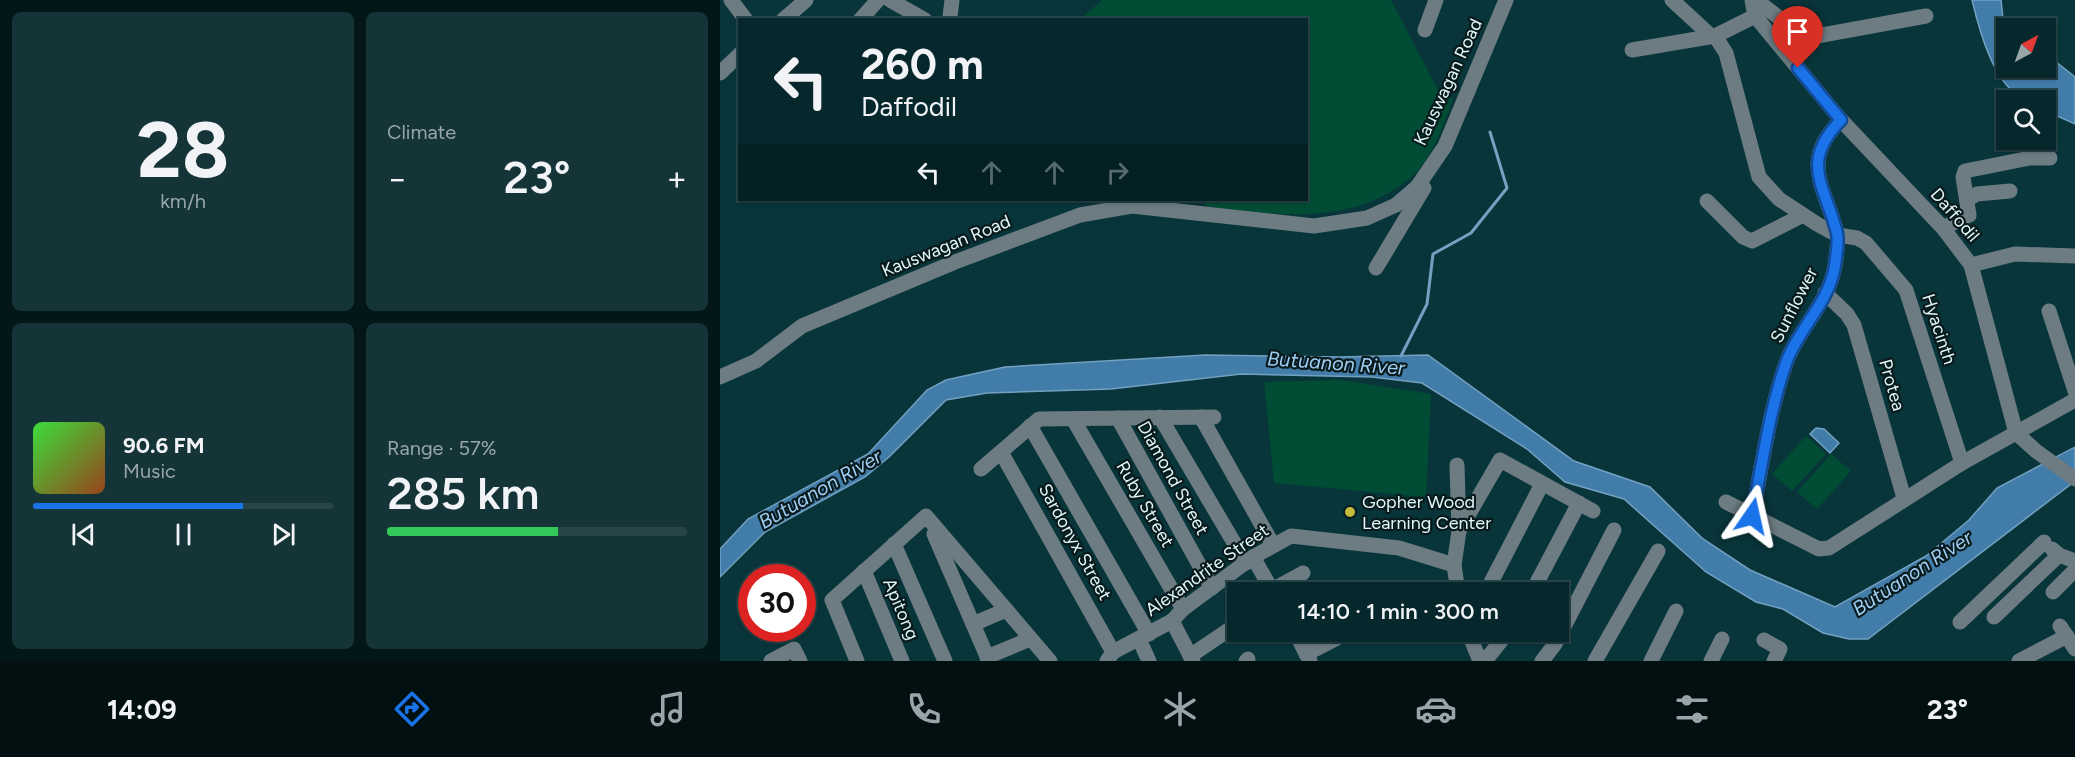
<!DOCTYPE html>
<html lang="en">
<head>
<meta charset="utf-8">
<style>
	:root { --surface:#06282c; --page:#143438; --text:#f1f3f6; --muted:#98a6a9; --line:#274448; --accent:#1a73e8 }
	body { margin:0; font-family:Figtree,sans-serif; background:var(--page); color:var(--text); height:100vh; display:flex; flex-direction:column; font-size:22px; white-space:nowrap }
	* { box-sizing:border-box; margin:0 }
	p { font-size:20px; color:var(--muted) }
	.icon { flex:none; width:33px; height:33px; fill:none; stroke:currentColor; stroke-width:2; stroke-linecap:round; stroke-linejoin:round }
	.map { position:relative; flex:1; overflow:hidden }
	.sheet { display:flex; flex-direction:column; gap:12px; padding:12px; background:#031618; width:720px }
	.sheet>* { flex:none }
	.top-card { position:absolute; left:18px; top:18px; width:570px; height:183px; border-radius:0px; box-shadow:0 2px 4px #0004,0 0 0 2px var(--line); background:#06282c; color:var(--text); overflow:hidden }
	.needle { width:39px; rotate:41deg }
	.fabs { position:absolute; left:1276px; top:18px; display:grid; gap:12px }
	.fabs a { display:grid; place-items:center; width:60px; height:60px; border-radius:0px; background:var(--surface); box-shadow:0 2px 4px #0004,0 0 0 2px var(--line); font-size:30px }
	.speed { position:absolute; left:18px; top:564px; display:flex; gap:12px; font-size:30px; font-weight:700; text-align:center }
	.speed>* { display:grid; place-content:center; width:78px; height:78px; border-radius:50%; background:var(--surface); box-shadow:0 2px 4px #0004,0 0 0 2px var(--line); line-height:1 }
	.speed .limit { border:9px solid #d22; background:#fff; color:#111 }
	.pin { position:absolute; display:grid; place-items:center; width:51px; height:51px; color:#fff; margin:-62px -26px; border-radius:50% 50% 50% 0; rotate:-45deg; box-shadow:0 0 6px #0007 }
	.pin .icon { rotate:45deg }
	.me { position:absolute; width:66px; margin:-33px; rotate:11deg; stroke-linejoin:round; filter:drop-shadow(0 0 4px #0008) }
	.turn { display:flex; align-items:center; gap:21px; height:126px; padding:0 24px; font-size:27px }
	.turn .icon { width:78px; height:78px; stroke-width:2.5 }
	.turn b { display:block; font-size:42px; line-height:51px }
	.lanes { display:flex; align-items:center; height:57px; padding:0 24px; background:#0003; justify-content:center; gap:30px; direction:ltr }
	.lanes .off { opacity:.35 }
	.big { font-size:45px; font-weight:600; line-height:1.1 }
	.sheet .card { flex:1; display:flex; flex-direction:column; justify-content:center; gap:9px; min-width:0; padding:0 21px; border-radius:9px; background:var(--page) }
	.sheet .dial { align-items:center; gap:0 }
	.dial b { font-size:78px; line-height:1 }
	.song { display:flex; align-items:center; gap:18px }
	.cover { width:72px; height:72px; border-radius:9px; background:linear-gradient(135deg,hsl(120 70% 55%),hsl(20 70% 35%)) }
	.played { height:6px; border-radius:3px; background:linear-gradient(90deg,var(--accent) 70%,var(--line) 70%) }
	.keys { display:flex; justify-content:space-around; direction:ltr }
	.heat { display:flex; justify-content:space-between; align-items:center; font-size:33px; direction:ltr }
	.charge { height:9px; border-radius:4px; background:linear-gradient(90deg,#34c759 57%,var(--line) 0) }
	.sheet .tiles { flex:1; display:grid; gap:12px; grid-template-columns:repeat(2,1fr) }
	.trip { position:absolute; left:507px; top:582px; width:342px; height:60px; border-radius:0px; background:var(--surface); box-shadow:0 2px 4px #0004,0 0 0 2px var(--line); font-weight:600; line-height:60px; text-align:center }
	.tab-bar { display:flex; height:96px; justify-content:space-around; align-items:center; background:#021012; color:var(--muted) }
	.tab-bar .icon { width:42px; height:42px }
	.tab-bar .on { color:var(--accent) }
	.tab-bar b { font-size:27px; color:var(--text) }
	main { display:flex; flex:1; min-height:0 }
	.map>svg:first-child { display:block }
	.green { fill:#014c35 }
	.water { fill:#427ca9; stroke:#72a1c1; stroke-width:1.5 }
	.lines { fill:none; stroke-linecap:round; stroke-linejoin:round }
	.stream { stroke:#72a1c1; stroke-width:3 }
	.minor { stroke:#6c7c82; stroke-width:15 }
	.route-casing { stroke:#114b97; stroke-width:15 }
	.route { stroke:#1a73e8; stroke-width:10 }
	.poi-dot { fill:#c6bc3c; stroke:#091a1c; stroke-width:2 }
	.labels { text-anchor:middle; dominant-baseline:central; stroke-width:4.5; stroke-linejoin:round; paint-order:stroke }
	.street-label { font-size:18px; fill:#e1f7f9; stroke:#091a1c }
	.poi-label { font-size:18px; fill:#e1f7f9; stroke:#091a1c; text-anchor:start }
	.water-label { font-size:20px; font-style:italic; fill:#9fcef5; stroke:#091a1c }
</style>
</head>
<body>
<main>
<section class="sheet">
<div class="tiles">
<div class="card dial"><b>28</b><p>km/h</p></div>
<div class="card"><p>Climate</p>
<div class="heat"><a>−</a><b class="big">23°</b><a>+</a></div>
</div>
<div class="card">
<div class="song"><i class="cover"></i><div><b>90.6 FM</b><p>Music</p></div></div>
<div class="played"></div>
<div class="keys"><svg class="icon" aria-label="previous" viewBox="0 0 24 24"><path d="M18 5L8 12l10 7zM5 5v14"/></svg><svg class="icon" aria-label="pause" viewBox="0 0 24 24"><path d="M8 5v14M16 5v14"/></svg><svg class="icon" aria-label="next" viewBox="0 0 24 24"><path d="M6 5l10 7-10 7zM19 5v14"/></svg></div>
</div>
<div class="card"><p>Range · 57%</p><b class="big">285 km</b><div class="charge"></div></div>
</div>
</section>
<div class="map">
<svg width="1355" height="661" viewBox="0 0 1355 661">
	<rect width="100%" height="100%" fill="#08353a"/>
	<g class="green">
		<path d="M382,0H671L717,88L733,99C724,124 711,162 689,179C630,227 556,215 486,206L482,200H586V20H365L364,16Z"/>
		<path d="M621,380L711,394L706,497L554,483L544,382Z"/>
		<path d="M1086,436L1106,454L1072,491L1052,474Z"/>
		<path d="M1111,454L1131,471L1097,509L1077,492Z"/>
	</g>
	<g class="water">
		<path d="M1252,0H1281L1283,19L1295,28H1287V68H1326V54L1355,77V124L1326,111V100C1321,100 1312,102 1307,100C1274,89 1259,29 1252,0Z"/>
		<path d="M485,355L620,357L708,355L854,461L930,487L983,539L1030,570L1115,607L1206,556L1249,520L1277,488L1355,447V481L1148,639H1129L1103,633L1063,609L1036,602L986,572L904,499L845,482L807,449L702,383L652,377L521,374L391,389L267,393L226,400L169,457L145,477L45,532L0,577V549L28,519L148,454L207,390L226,380L285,367Z"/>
		<path d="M1096,428L1104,429L1119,443L1110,453L1090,434Z"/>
	</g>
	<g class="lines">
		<path class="stream" d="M681,356L707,304L713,254L751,233L787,188L770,132"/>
		<g class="minor">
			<path d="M11,0L26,20"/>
			<path d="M170,0L205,20"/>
			<path d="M952,0L991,36"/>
			<path d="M1032,0L1035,16L1121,120L1223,228L1251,265L1296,433L1316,451L1355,479"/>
			<path d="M1036,0L1071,27L1097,36L1206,16"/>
			<path d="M230,17L232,0"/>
			<path d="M63,20L86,0"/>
			<path d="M140,20L158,0"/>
			<path d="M705,30L716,0"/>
			<path d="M995,36L1006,53L1039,177L1059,199L1097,224L1117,235L1137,238L1146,243L1186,290L1242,463"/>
			<path d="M912,50L995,36L1035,16"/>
			<path d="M0,73L20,54"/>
			<path d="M1248,199L1257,194L1290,191"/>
			<path d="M987,201L1023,237L1032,241L1083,215"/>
			<path d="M1223,228L1249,215L1243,177L1245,171L1310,158H1330"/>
			<path d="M1251,265L1295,254L1355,256"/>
			<path d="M656,268L704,188"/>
			<path d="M1105,293L1127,314L1134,325L1184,498"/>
			<path d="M1329,311L1355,391"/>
			<path d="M0,377L36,361L82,326L235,262L360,215L412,206L594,226L647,218L676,205L697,187L725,146L786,0"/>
			<path d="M440,417L526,563"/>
			<path d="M481,417L553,545"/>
			<path d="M398,418L492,588"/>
			<path d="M353,419L463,609"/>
			<path d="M310,426L429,634"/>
			<path d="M281,452L393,652"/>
			<path d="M737,465L739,531L734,565L738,592"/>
			<path d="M261,469L319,419L494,417"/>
			<path d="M1006,502L1099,549L1109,548L1242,463L1355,400"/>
			<path d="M1032,516C1042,466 1049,412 1066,363C1078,329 1110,302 1115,265C1116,256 1119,242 1117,233C1105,186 1079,162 1121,120"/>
			<path d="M739,531L780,460L873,511"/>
			<path d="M214,534L269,661"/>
			<path d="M174,544L225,661"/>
			<path d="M1332,549L1339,555L1355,561"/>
			<path d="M533,557L553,592"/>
			<path d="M144,571L182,661"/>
			<path d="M552,590L583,573"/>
			<path d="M766,592L822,484"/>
			<path d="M812,592L859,503"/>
			<path d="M1333,592L1355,570"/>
			<path d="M1274,617L1339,555"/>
			<path d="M452,621L473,661"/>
			<path d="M1240,622L1324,542"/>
			<path d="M253,624L286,610"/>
			<path d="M1340,626L1355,649"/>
			<path d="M575,632L590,661"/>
			<path d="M748,632L760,661"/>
			<path d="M419,639L429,661"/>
			<path d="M1044,640L1060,649L1054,661"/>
			<path d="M586,654L617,638"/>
			<path d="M470,656L513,627"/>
			<path d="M267,657L310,639"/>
			<path d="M51,661L74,649L80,661"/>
			<path d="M137,661L112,600L206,516L330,661"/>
			<path d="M387,661L393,652L452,621L463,609L533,557L571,536L679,548L734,565"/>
			<path d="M526,661L528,659"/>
			<path d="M765,661L788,632"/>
			<path d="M822,661L835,644L894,530"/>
			<path d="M875,661L938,551"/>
			<path d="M931,661L956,611"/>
			<path d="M991,661L1002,639"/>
			<path d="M1299,661L1347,636"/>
		</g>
	</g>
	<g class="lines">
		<defs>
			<path id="route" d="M1032,516C1042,466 1049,412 1066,363C1078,329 1110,302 1115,265C1116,256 1119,242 1117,233C1105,185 1079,163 1121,120L1078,68"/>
		</defs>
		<use href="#route" class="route-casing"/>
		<use href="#route" class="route"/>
	</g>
	<circle class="poi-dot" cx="630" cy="512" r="6"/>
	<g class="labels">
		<g class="street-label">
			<text transform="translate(728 82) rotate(-65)">Kauswagan Road</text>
			<text transform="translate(1235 215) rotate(49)">Daffodil</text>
			<text transform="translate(226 246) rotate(-22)">Kauswagan Road</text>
			<text transform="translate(1074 305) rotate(-63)">Sunflower</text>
			<text transform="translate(1219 329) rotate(72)">Hyacinth</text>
			<text transform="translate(1172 385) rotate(74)">Protea</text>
			<text transform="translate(453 478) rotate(61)">Diamond Street</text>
			<text transform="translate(425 504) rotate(60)">Ruby Street</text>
			<text transform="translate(355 542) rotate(61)">Sardonyx Street</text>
			<text transform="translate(487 570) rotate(-35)">Alexandrite Street</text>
			<text transform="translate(181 609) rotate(67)">Apitong</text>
		</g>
		<g class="poi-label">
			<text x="642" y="502">Gopher Wood<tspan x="642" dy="21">Learning Center</tspan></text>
		</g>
		<g class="water-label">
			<text transform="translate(616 363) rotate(4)">Butuanon River</text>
			<text transform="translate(100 489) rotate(-30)">Butuanon River</text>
			<text transform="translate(1192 573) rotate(-33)">Butuanon River</text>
		</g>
	</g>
</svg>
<div class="fabs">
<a><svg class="needle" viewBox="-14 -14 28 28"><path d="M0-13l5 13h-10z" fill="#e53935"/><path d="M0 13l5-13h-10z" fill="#98a6a9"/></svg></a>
<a><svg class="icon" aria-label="search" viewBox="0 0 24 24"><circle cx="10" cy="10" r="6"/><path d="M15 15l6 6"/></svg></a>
</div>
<div class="speed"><div class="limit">30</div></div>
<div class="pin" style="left:1078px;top:68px;background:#d93025"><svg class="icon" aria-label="arrive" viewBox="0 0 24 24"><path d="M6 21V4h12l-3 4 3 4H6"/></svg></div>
<svg class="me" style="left:1032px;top:516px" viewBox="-20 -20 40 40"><path d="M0-17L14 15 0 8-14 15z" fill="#1a73e8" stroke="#fff" stroke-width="4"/></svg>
<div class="trip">14:10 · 1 min · 300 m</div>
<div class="top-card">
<div class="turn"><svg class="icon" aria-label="left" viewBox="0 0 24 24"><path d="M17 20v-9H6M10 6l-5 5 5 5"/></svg><div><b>260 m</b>Daffodil</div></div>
<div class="lanes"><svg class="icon" aria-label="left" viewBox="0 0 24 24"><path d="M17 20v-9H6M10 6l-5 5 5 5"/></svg><svg class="icon off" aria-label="ahead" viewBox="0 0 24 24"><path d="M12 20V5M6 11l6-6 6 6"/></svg><svg class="icon off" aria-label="ahead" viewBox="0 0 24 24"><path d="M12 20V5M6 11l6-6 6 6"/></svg><svg class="icon off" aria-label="right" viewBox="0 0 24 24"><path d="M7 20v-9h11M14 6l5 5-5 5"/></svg></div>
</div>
</div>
</main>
<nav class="tab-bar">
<b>14:09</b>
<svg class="icon on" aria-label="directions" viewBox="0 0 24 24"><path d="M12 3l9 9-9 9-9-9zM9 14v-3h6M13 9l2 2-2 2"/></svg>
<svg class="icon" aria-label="music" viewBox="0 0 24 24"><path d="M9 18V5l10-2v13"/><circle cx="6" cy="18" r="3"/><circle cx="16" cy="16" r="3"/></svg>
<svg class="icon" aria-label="phone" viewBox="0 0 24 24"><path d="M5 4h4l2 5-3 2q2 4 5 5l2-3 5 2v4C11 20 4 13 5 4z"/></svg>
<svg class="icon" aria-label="climate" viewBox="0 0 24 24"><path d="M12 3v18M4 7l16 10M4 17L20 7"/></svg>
<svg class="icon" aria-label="car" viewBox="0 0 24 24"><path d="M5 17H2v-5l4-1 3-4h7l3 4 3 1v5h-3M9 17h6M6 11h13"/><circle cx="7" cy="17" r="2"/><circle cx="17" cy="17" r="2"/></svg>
<svg class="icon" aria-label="filters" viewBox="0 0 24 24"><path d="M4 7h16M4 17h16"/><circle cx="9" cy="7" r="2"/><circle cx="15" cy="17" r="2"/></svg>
<b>23°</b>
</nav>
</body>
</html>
